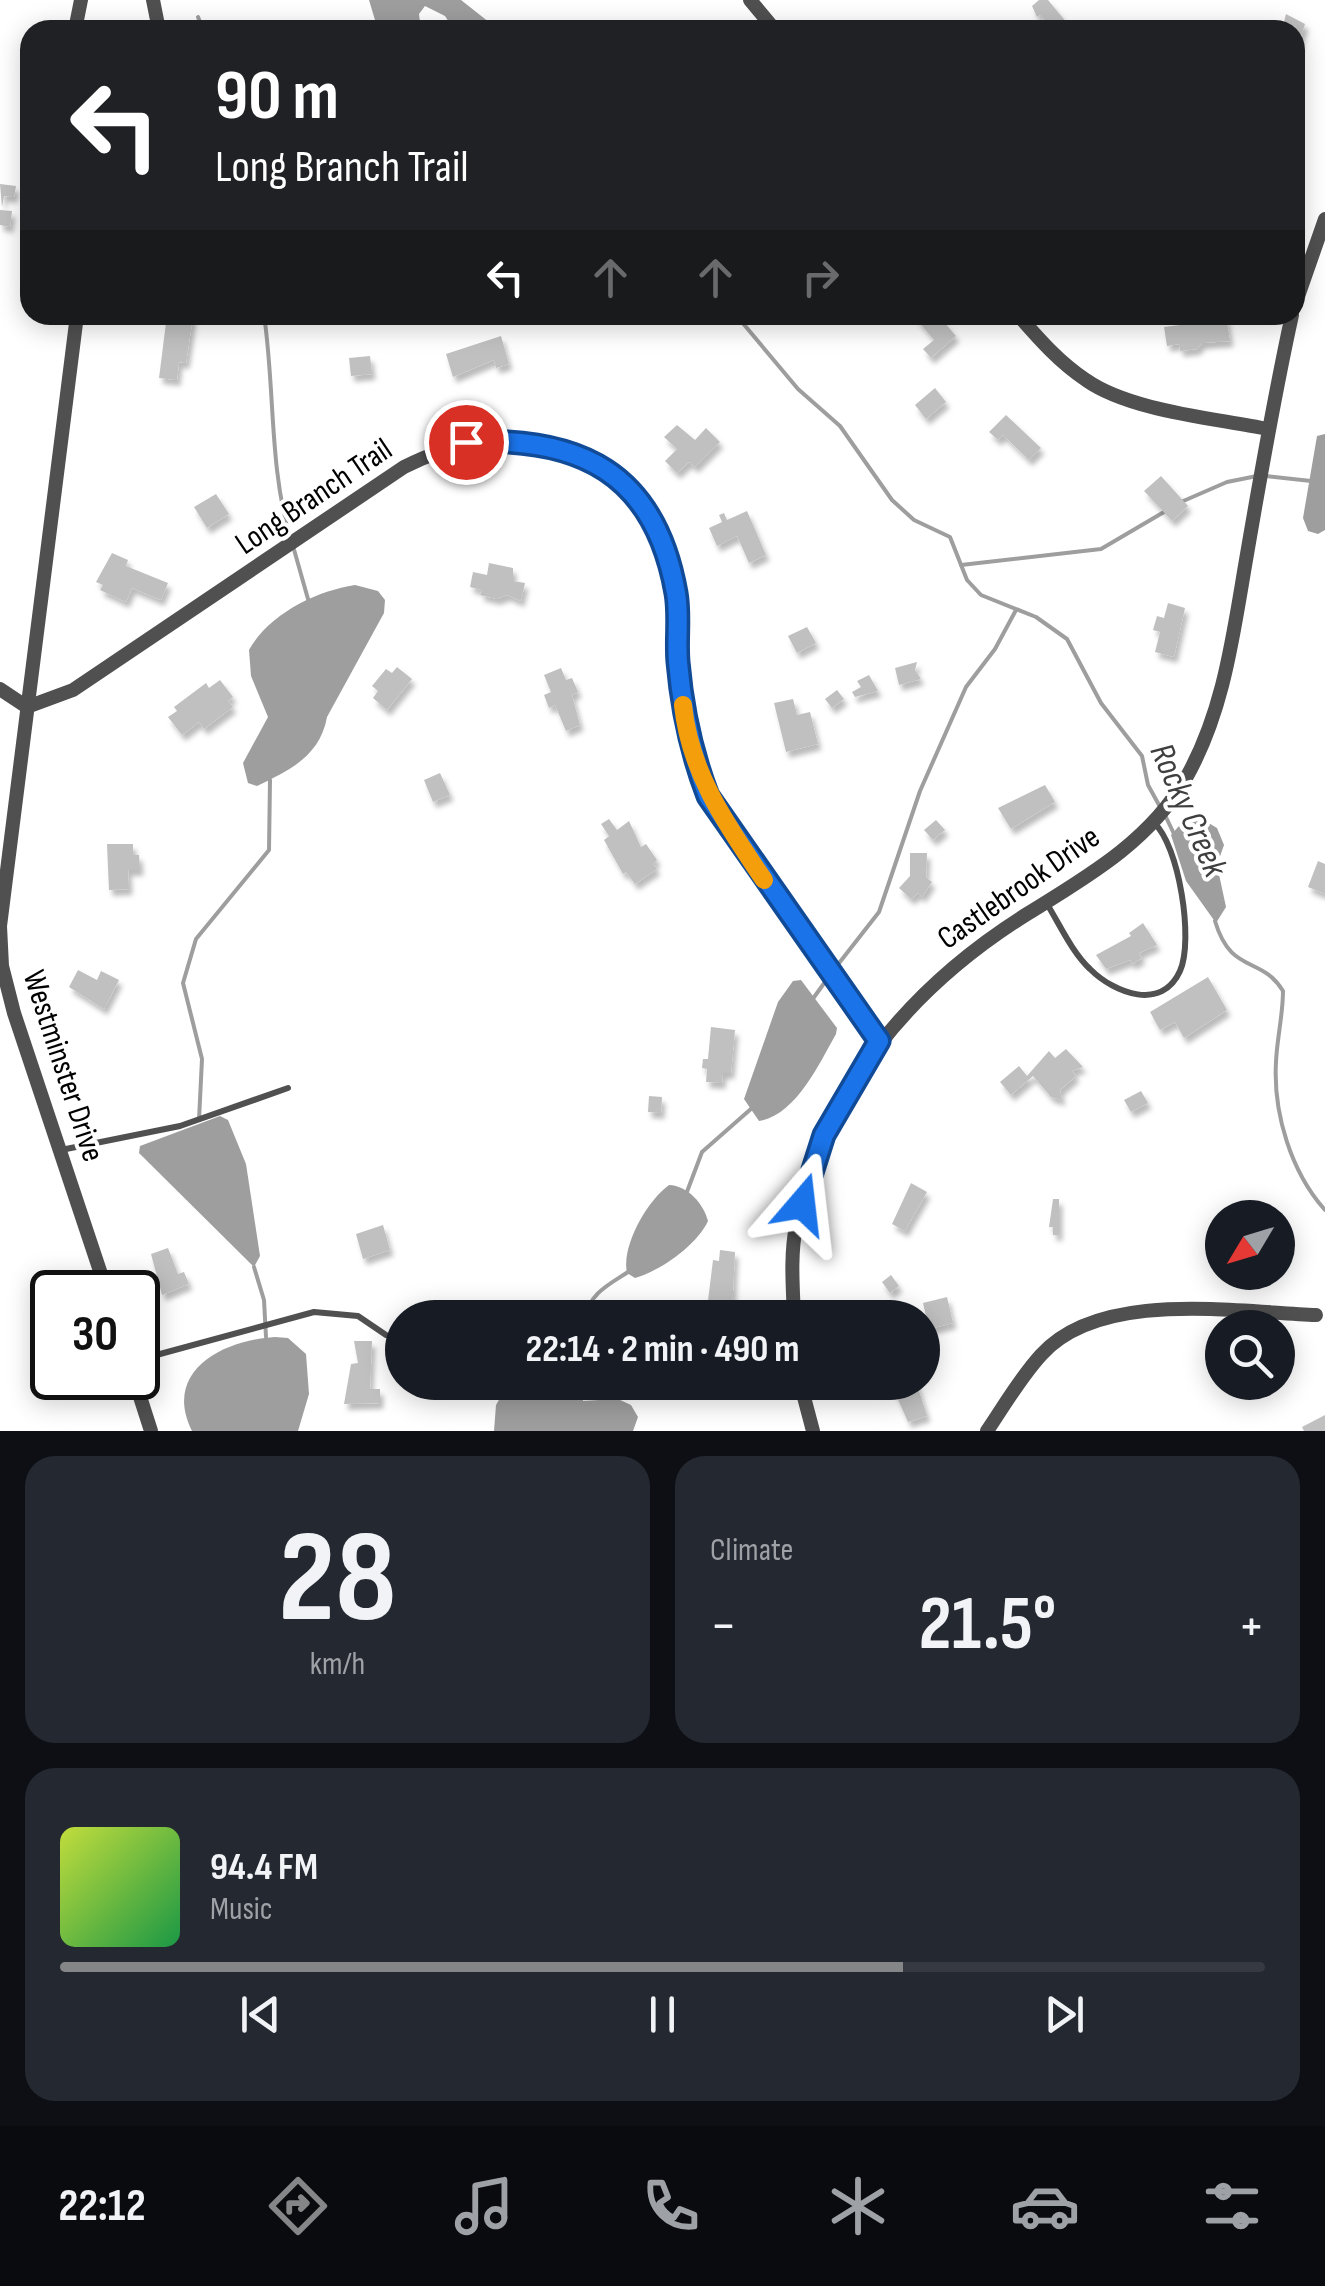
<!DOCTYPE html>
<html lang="en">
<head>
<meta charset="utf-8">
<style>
	:root { --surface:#171b24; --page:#242831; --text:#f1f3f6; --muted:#9ea1a6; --line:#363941; --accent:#858687 }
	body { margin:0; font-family:"Sofia Sans Condensed",sans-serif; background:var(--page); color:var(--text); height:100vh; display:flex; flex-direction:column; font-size:38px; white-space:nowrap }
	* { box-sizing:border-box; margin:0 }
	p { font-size:32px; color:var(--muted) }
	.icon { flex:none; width:55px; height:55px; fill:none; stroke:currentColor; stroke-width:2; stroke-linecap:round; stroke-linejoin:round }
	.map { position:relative; height:1431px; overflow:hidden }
	.sheet { display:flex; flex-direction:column; gap:25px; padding:25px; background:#0d0f14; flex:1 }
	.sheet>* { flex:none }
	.hud { position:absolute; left:20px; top:20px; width:1285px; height:305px; border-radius:30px; box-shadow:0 5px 25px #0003; background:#202124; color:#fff; overflow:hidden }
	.needle { width:65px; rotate:232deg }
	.buttons { position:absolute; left:1205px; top:1200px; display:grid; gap:20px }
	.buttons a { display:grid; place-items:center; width:90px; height:90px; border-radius:50%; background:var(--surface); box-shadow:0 5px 25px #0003; font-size:50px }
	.speed { position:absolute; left:30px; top:1270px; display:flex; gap:20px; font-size:50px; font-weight:700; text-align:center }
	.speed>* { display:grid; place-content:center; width:130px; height:130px; border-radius:50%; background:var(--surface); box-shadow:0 5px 25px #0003; line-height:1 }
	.speed .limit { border:5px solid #111; border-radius:15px; background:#fff; color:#111 }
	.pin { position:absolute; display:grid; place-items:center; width:85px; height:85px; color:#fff; margin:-42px; border:5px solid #fff; border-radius:50%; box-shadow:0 2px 10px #0007 }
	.me { position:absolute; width:110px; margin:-55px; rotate:17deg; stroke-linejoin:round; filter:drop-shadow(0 0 8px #0008) }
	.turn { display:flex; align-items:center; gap:35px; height:210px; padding:0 30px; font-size:45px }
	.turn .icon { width:130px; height:130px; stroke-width:2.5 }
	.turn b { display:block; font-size:70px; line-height:85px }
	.lanes { display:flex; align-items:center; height:95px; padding:0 30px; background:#0003; justify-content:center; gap:50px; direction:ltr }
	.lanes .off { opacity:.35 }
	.big { font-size:75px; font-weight:700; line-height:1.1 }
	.sheet .card { flex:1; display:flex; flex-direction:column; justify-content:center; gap:15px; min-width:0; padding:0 35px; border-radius:30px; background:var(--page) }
	.sheet .dial { align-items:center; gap:0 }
	.dial b { font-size:130px; line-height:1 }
	.song { display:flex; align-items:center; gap:30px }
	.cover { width:120px; height:120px; border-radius:15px; background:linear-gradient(135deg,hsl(70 70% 55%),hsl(140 70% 35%)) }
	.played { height:10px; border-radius:5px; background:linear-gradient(90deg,var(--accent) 70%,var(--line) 70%) }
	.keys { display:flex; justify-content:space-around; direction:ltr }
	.heat { display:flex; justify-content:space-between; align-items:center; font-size:55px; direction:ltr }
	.sheet .tiles { flex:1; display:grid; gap:25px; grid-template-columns:1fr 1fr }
	.card:last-child { grid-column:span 2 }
	.trip { position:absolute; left:385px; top:1300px; width:555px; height:100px; border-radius:50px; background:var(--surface); box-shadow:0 5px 25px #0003; font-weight:700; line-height:100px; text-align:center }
	.tab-bar { display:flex; height:160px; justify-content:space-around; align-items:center; background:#090b0e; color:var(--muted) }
	.tab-bar .icon { width:70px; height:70px }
	.tab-bar .current { color:var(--accent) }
	.tab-bar b { font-size:45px; color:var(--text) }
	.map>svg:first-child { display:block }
	.water { fill:#9e9e9e }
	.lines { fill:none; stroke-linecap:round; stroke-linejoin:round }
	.stream { stroke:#9e9e9e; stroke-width:4 }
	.building { fill:#c0c0c0; filter:url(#shadow) }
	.lane { stroke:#505050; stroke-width:6 }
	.street { stroke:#505050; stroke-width:14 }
	.route-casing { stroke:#114b97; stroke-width:25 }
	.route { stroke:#1a73e8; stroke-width:18 }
	.slow { stroke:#f59e0b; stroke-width:18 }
	.labels { text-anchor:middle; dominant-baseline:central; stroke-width:8; stroke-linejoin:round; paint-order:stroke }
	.street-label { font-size:32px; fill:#000; stroke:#fff }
	.water-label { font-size:35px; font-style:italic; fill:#3f3f3f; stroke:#fff }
</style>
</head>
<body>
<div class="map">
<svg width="1325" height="1431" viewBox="0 0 1325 1431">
	<defs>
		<filter id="shadow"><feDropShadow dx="3.5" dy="6" stdDeviation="2.5" flood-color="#0004"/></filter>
	</defs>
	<rect width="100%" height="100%" fill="#fff"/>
	<g class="water">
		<path d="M369,0H461L499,30H454L445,16L425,6L419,14L421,30H378Z"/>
		<path d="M1325,434V530L1318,534L1308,531L1303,518L1317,436Z"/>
		<path d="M355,585L378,591L385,600L384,613L327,717C320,756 290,770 257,786L248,783L243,763L268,717L251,676L249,650C269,614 316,591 355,585Z"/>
		<path d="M1197,816L1217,828L1224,845L1217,865L1226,907L1216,923L1186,881L1171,835L1187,817Z"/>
		<path d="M801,980L837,1028L836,1034C819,1064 796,1115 759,1121L744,1099L778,1002L793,981Z"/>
		<path d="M220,1116L228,1120L246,1164L260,1256L254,1267L139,1153L140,1146Z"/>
		<path d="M669,1185C688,1186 703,1203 708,1221C697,1245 660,1271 635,1278L627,1273C621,1246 647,1201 669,1185Z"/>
		<path d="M275,1337L288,1338L306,1354L309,1394L298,1431H192C162,1371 223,1340 275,1337Z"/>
		<path d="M516,1389H545L581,1401L618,1399L631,1405L638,1417L633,1431H494L496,1405L503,1393Z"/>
	</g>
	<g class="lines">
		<g class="stream">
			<path d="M198,17L203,30"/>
			<path d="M264,315C275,389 269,466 290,537"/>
			<path d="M736,315L798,389L840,426L892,500L914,520L950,537L967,580L981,595L1036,617L1067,639L1101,703L1142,756L1148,785L1159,805"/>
			<path d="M1266,476L1311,481"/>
			<path d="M1181,502L1227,482L1257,476"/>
			<path d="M293,546L308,599"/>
			<path d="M961,565L1101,549L1164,512"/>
			<path d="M1164,813L1175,836"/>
			<path d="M1215,921C1231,975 1261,955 1283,991C1283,1015 1277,1038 1276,1062C1273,1113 1291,1172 1325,1210"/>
			<path d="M836,967L879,912L920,791L966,687L995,649L1016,610"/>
			<path d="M812,1000L830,975"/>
			<path d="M199,1120L202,1059L183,983L196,939L269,850L270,780"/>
			<path d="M685,1197L702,1152L752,1108"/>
			<path d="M254,1267L264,1300L266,1337"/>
			<path d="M586,1318C588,1294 610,1284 628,1272"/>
			<path d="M581,1401L582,1382"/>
		</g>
	</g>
	<g class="building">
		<path d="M1039,0H1048L1067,23L1054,30L1040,15L1037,17L1032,6Z"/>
		<path d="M1286,14L1305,24L1295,54V30H1282Z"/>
		<path d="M0,184L16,186L14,197L4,196L2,207Z"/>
		<path d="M0,210L12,211L10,227L0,225Z"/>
		<path d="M167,315L193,316L186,363L179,362L177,380L159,378Z"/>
		<path d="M938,315L956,336L931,358L923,349L934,340L915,317Z"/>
		<path d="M1201,316L1202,320L1226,317L1230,341L1202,343L1197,349L1180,351L1179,344L1167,346L1164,327L1188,324L1187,318Z"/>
		<path d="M501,336L509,364L496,368L494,360L453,377L446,354Z"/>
		<path d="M370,356L372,374L351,376L349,358Z"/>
		<path d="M935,388L946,402L926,419L915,405Z"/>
		<path d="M1006,415L1041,448L1029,460L1003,435L998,440L989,432Z"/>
		<path d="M677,425L695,440L706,428L720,442L695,467L689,462L677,473L665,461L677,449L664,437Z"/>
		<path d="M1161,476L1188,506L1172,521L1144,491Z"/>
		<path d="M216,494L229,514L207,528L194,507Z"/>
		<path d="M747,511L766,555L749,563L737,536L717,546L709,528L722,522L719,515L724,513L727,520Z"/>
		<path d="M112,553L128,560L126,566L168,583L161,600L132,588L126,602L100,590L103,585L96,582Z"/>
		<path d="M489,563L513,568V581L525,583L521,601L507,595L497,599L480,595L482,590L470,587L473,572L487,575Z"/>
		<path d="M1168,603L1185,608L1174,657L1155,652L1160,632L1153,630L1157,616L1164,618Z"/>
		<path d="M807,627L816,643L797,653L788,636Z"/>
		<path d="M917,662L915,670L921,679L899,685L895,668Z"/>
		<path d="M397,667L412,679L387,710L373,698L378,691L372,686L386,669L392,673Z"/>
		<path d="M561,668L566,680L572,678L578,692L572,695L580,725L566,731L555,705L549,708L544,695L551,692L544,675Z"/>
		<path d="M869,675L878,691L855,697L852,692L861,687L857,681Z"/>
		<path d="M220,680L233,697L228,701L233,707L204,729L199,722L182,735L168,717L177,711L174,707L206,683L209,688Z"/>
		<path d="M837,690L844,699L832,708L825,699Z"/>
		<path d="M793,699L797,715L810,712L818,744L786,752L774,703Z"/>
		<path d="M440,773L450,795L433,802L424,780Z"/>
		<path d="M1045,785L1055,802L1011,829L998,808Z"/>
		<path d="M609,819L617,830L629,821L641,847L646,844L657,860L653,864L657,869L635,884L626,872L623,874L604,840L609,836L601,824Z"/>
		<path d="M936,820L945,830L933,840L924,830Z"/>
		<path d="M107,844H133V855H139L140,870H128L129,889L109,890Z"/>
		<path d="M910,853H927L926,877L932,882L922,897L918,893L911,899L899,888L910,876Z"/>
		<path d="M1318,861L1325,864V894L1308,887Z"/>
		<path d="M1143,923L1157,945L1139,953L1142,958L1132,964L1130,960L1106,969L1096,955L1131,936L1129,933Z"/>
		<path d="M78,970L97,980L101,971L119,980L104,1009L69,987Z"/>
		<path d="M1208,977L1227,1010L1184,1038L1175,1022L1160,1030L1150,1012Z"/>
		<path d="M711,1027L735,1030L731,1073H723L722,1083L706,1082L707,1069L702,1068L703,1059H708Z"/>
		<path d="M1066,1049L1083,1067L1072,1071L1076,1076L1060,1090L1062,1100L1051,1097L1033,1076L1011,1095L1000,1082L1019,1066L1027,1076L1049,1051L1055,1058Z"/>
		<path d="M1141,1091L1148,1103L1131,1112L1124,1100Z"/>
		<path d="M649,1096L662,1097L661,1113L648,1112Z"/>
		<path d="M911,1183L927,1192L905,1231L892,1224Z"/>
		<path d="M1053,1199H1059V1235H1053V1227H1049Z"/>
		<path d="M383,1225L390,1250L363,1259L356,1234Z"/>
		<path d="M1214,1228L1222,1229V1254H1213Z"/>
		<path d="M168,1248L178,1274L184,1272L189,1284L162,1295L151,1254Z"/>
		<path d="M720,1250L735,1252L732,1311L707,1309L713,1260L719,1261Z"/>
		<path d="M891,1275L899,1286L890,1293L882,1282Z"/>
		<path d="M947,1297L953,1323L929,1329L923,1303Z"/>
		<path d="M354,1341H372L370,1389H380V1403L344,1404L351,1364L358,1363Z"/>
		<path d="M895,1382H916L927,1416L908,1422L893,1388Z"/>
		<path d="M1325,1415V1431H1304L1302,1427Z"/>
	</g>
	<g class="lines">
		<g class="lane">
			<path d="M1047,904C1060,925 1072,952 1090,969C1115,994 1162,1011 1180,971C1194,940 1179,845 1154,823"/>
			<path d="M61,1150L180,1126L288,1088"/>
			<path d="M138,1360L314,1312L358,1316L386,1335"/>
		</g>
		<g class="street">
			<path d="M153,0L159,30"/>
			<path d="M750,0L775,30"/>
			<path d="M75,30L81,0"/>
			<path d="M1295,305L1325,219"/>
			<path d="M77,315L0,926L2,966L14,1013L107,1292"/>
			<path d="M1018,315C1039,339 1059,362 1086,380C1130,411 1214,418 1267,429"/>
			<path d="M0,689L27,707L73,690L404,467C452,443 498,433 552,446C695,481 666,605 684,715C689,744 698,769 709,796L879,1041"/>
			<path d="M794,1318C793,1289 790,1255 796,1227C822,1090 912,986 1027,914C1087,877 1150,841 1186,778C1224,711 1233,635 1246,560C1260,478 1274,397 1292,315"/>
			<path d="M134,1378L151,1431"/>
			<path d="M800,1382L813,1431"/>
			<path d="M987,1431C1004,1406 1020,1378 1041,1355C1100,1289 1236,1312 1316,1315"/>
		</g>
	</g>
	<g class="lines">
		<defs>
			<path id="route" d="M466,442C580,436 655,473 676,593C680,615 676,639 678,662C682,709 691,752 708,796L879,1041L824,1135L802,1204"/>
		</defs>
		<use href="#route" class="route-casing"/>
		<use href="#route" class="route"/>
		<path class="slow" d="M683,705C690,773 726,824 764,880"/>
	</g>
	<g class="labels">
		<g class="street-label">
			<text transform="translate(314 497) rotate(-34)">Long Branch Trail</text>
			<text transform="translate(1019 888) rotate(-35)">Castlebrook Drive</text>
			<text transform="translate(63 1066) rotate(72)">Westminster Drive</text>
		</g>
		<g class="water-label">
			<text transform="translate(1188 810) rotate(66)">Rocky Creek</text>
		</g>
	</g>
</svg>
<div class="buttons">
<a><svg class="needle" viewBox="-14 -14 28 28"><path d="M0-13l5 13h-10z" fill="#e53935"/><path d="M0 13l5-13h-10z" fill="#9ea1a6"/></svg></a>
<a><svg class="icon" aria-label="search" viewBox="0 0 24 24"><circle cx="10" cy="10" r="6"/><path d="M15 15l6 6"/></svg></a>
</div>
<div class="speed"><div class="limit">30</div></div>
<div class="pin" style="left:466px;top:442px;background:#d93025"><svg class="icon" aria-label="arrive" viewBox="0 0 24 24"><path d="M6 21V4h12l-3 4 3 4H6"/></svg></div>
<svg class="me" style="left:802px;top:1204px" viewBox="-20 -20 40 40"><path d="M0-17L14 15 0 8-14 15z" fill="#1a73e8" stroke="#fff" stroke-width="4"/></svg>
<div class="trip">22:14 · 2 min · 490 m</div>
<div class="hud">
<div class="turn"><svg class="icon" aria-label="left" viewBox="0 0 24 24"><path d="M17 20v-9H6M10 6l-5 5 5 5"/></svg><div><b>90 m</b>Long Branch Trail</div></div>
<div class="lanes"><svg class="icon" aria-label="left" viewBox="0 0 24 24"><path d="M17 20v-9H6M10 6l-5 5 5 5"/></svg><svg class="icon off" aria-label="ahead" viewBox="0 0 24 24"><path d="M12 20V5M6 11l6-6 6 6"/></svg><svg class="icon off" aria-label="ahead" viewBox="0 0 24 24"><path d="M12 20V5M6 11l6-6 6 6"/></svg><svg class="icon off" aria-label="right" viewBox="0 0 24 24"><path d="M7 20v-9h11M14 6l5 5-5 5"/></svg></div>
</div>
</div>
<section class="sheet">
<div class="tiles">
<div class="card dial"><b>28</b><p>km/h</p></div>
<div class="card"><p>Climate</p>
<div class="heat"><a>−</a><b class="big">21.5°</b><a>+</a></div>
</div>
<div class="card">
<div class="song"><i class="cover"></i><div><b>94.4 FM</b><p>Music</p></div></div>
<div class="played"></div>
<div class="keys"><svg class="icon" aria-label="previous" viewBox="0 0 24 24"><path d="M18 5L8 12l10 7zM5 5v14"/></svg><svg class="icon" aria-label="pause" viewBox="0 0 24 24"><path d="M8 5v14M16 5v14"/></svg><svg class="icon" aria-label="next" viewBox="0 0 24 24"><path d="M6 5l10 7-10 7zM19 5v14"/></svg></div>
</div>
</div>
</section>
<nav class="tab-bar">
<b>22:12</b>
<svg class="icon current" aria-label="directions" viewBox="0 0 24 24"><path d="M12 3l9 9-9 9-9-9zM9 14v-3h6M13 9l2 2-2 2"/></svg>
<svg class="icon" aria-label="music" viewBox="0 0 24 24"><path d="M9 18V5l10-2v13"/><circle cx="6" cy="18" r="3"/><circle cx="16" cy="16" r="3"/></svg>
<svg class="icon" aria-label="phone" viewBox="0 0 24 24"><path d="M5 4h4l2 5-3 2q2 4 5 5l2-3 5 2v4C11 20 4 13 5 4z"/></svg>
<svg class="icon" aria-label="climate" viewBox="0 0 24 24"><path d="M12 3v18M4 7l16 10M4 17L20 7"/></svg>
<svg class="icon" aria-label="car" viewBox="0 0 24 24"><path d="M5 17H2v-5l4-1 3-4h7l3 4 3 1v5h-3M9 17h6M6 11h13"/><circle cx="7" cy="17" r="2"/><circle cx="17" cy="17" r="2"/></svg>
<svg class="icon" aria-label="filters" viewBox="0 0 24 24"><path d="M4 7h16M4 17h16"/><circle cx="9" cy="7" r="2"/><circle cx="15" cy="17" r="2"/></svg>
</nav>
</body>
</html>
